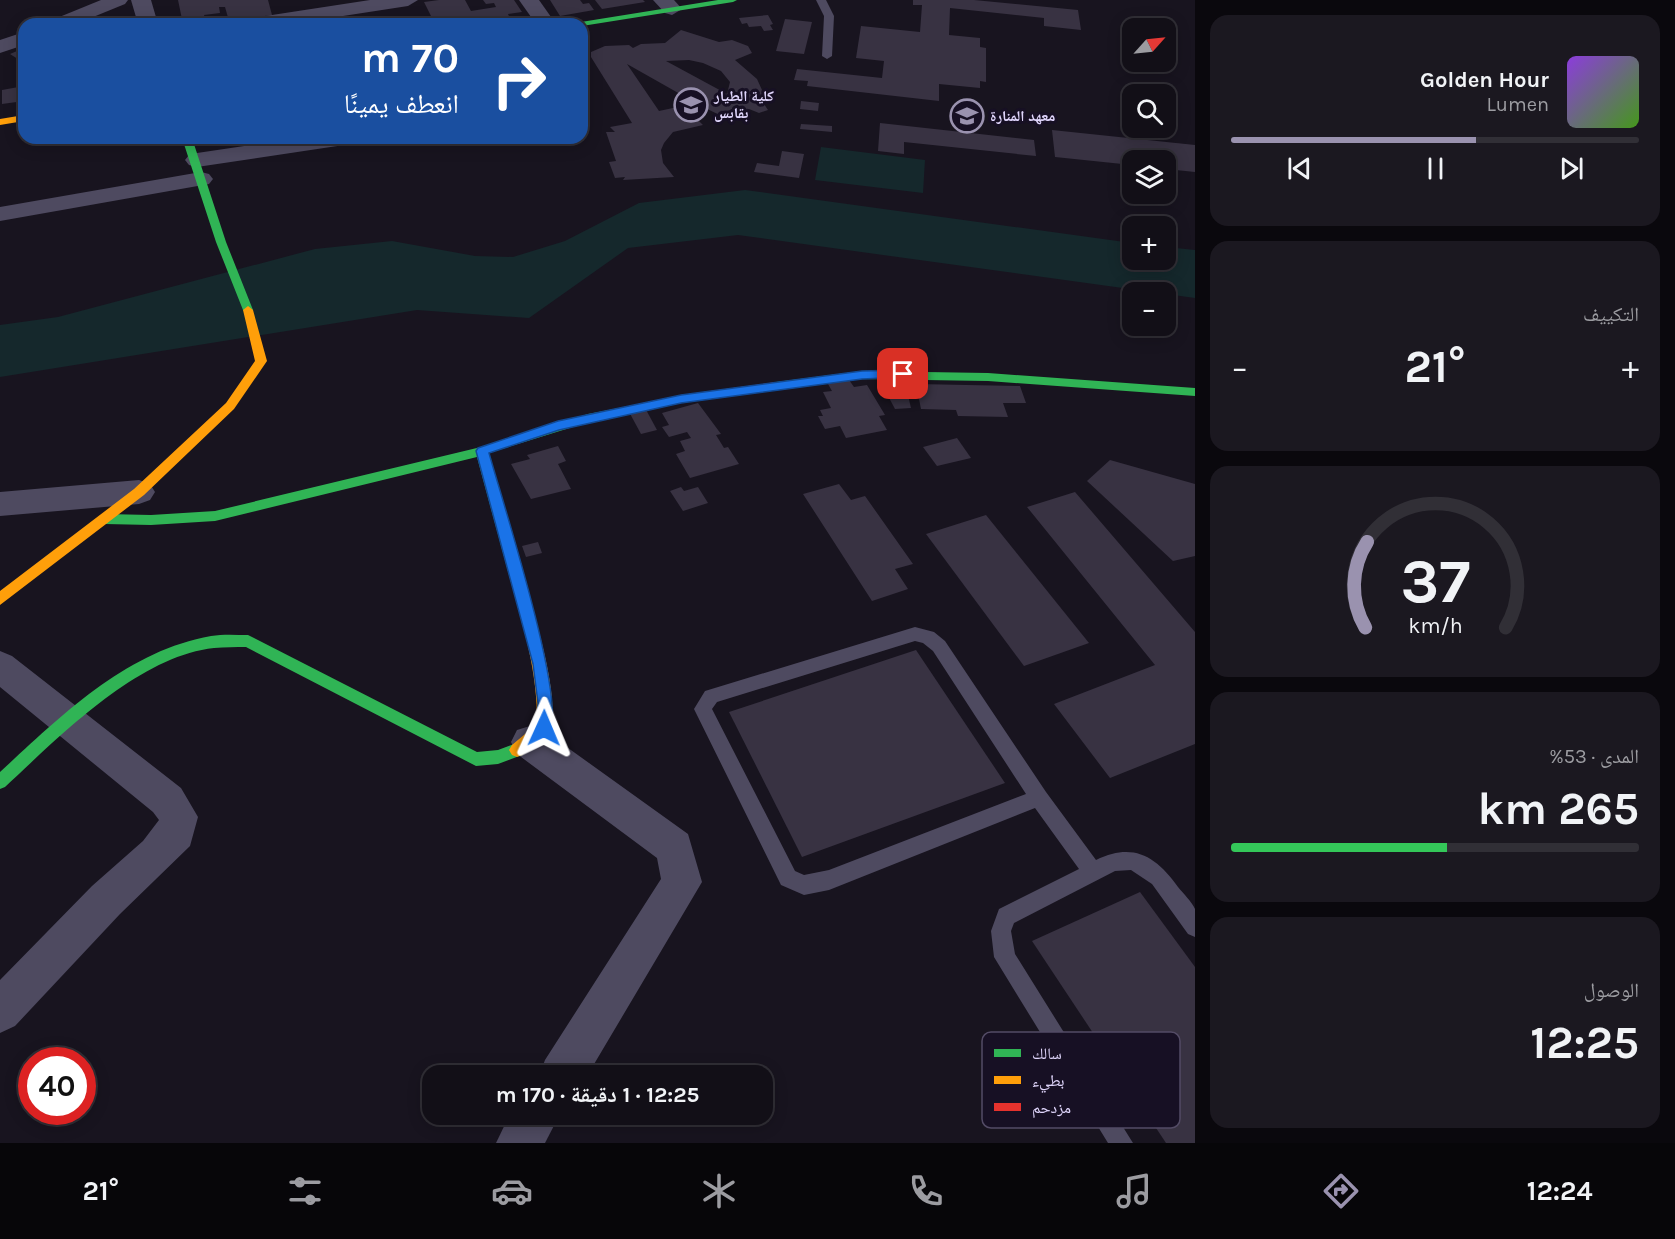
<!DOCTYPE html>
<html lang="ar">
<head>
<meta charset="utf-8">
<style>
	:root { --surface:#120f17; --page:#1b1820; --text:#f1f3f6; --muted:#9c9ca1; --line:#312f36; --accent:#9a92af }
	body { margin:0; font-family:Karla,"Noto Naskh Arabic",sans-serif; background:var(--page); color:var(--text); direction:rtl; height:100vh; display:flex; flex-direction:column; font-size:22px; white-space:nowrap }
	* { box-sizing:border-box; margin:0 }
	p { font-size:20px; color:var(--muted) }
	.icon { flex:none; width:33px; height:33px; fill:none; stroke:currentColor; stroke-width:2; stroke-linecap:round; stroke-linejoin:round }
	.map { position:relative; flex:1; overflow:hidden; direction:ltr }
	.drawer { display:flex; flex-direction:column; gap:15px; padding:15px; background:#0a080d; width:480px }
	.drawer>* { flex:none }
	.banner { position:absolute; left:18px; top:18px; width:570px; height:126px; border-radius:18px; box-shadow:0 3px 15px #0003,0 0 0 2px var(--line); direction:rtl; background:#1a4fa0; color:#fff; overflow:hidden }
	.needle { width:39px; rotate:63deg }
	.buttons { position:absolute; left:1122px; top:18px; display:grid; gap:12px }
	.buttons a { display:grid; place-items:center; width:54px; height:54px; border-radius:12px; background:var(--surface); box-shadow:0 3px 15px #0003,0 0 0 2px var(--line); font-size:30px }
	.speed { position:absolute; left:18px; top:1047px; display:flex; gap:12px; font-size:30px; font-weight:700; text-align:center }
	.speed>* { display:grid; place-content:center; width:78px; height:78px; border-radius:50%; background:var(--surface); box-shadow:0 3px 15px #0003,0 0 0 2px var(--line); line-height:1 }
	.speed .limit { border:9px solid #d22; background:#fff; color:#111 }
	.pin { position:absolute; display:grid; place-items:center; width:51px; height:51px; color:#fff; margin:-26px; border-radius:12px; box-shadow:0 3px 9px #0006 }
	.me { position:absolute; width:66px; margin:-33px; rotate:1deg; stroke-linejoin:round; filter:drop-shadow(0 0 4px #0008) }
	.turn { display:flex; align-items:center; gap:21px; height:126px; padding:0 30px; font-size:27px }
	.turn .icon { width:78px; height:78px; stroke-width:2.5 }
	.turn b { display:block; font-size:42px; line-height:51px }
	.big { font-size:45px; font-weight:700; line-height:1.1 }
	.drawer .card { flex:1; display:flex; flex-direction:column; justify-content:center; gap:9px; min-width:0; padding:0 21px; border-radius:18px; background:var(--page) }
	.drawer .dial { align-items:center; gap:0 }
	.dial svg { height:156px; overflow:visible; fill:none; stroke:var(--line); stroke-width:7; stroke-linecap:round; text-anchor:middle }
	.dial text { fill:var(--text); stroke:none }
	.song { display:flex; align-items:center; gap:18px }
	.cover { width:72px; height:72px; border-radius:9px; background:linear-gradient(135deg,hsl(270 70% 55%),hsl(100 70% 35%)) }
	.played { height:6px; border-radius:3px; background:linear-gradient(90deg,var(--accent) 60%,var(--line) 60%) }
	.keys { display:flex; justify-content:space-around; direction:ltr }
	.heat { display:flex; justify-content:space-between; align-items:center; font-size:33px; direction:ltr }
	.charge { height:9px; border-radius:4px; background:linear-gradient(90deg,#34c759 53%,var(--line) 0) }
	.trip { position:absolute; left:422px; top:1065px; width:351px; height:60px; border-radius:18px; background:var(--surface); box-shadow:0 3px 15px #0003,0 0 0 2px var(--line); font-weight:700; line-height:60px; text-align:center; direction:rtl }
	.tabs { display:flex; height:96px; justify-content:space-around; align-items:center; background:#070609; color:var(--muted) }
	.tabs .icon { width:42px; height:42px }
	.tabs .current { color:var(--accent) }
	.tabs b { font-size:27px; color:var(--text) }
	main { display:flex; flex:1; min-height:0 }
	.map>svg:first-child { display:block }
	.green { fill:#15282c }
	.building { fill:#383242; fill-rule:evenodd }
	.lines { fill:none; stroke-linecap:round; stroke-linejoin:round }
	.lane { fill:#4e4a60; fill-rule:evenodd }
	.street { fill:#4e4a60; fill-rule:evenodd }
	.fast { fill:#30b455; fill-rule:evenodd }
	.slow { fill:#ff9f0a; fill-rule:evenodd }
	.jam { fill:#e5322d; fill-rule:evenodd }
	.route { fill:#1a73e8; stroke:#114b97; stroke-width:1.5 }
	.labels { text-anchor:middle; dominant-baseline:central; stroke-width:6; stroke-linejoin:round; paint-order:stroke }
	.far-poi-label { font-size:15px; font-weight:bold; fill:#e0d6fc; stroke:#171024; text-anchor:start }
	.key { fill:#171024; stroke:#534b65; stroke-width:1.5 }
	.key-label { font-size:16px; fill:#e0d6fc }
</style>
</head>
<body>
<main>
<section class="drawer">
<div class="card">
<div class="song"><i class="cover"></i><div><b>Golden Hour</b><p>Lumen</p></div></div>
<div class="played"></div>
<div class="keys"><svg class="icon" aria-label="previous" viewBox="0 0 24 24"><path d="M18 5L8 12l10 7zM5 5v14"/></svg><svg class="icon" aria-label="pause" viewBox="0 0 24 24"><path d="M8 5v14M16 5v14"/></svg><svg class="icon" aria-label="next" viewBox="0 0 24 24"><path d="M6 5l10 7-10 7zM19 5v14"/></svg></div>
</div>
<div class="card"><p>التكييف</p>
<div class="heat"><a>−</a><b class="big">21°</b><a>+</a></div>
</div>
<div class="card dial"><svg viewBox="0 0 100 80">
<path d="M14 69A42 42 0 1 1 86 69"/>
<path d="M14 69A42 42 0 0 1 15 25" stroke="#9a92af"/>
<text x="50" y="56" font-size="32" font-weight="700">37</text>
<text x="50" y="72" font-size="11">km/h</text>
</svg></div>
<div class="card"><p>المدى · 53%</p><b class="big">265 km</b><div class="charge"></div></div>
<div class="card"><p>الوصول</p><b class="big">12:25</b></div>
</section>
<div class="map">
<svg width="1195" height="1143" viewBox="0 0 1195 1143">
	<rect width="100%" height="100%" fill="#18141f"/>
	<g class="green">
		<path d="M821,147L925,160L923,193L815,180Z"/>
		<path d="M745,190L1132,243V260H1166V247L1195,250V298L738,235L628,248L529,318L417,310L0,377V325L58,317L315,249L392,241L475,256L513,257L565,241L639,203Z"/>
	</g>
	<g class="building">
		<path d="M178,0H268L272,15L229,21L225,7H219L220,13L204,15L207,24H183Z"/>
		<path d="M439,0H465L471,11L496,7L494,3L486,4L483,0H514L522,12L508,14L512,23L506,24H435L424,2Z"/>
		<path d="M550,0H580L583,4L589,3L594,10L560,16Z"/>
		<path d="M595,0H643L645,2L602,9Z"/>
		<path d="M913,0H974L1078,10L1081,30L1044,26V18L950,8L949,35L980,38V47L986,48V82L980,81V88L939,84V101L807,86L808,81L794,80L797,69L882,78L884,61L856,58L861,26L920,32L922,5H913Z"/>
		<path d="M768,15L773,24L770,25L773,30L764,31L761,26L749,27L747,23L742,24L739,18Z"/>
		<path d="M785,19L812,22L804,54L776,51Z"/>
		<path d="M681,30L719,42L732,40L748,46L752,53L735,60L757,79L762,90V101L768,110L759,113L749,109L728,119L703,107L688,110L703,125L673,132L664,143L661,150L663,163L674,177L623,180L625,177L615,178L609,162L616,161L606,132H615L610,127L632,123L591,57V52L605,46L629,45L633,48L641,44L665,43ZM689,60L703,63L721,71L730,82L727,94L666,61ZM627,64L696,103L659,111Z"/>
		<path d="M24,48V63L10,54Z"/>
		<path d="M24,86V101L2,104V90Z"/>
		<path d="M801,101L819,103L818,111L800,109Z"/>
		<path d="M880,123L1034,140L1036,156L904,142V154L878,151Z"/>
		<path d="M801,124L832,126V132L800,129Z"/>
		<path d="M1052,130L1195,145V172L1166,169V160H1132V165L1055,157Z"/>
		<path d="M782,151L804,154L799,178L754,172L757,163L779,166Z"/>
		<path d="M903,374L911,408L895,409L877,375Z"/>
		<path d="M849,380L854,387L867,385L885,415L879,416L887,430L846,438L840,426L825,429L818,416H823L820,410L831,408L823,392L832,391L828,384Z"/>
		<path d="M916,384L1020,386L1026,403H1003L1008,417L958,416L956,410L921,409Z"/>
		<path d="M698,403L721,434L716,435L724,448L728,447L739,464L690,478L676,454L685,451L680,441L691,438L687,432L669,437L662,427L669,425L662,413Z"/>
		<path d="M644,406L657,430L641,434L628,410Z"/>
		<path d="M957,438L971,458L937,466L923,447Z"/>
		<path d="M558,446L566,461L558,464L571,489L531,499L511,464L530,459L527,455Z"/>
		<path d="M1110,460L1195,484V556L1173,561L1087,481Z"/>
		<path d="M839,484L851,500L865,496L913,564L895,569L908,589L872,601L803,494Z"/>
		<path d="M681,487L684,491L698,487L708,503L683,511L670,491Z"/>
		<path d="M1075,492L1195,632V744L1110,778L1054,704L1155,665L1027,507Z"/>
		<path d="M986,515L1089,643L1024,666L926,534Z"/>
		<path d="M538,542L542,553L526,557L522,546Z"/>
		<path d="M916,650L1005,783L802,857L729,712Z"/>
		<path d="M1140,892L1195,967V1143H1166L1032,941Z"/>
	</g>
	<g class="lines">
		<g class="lane">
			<path d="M816,0H826L834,16L832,56L827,59L822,56L824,16Z"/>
			<path d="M915,627L934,632L945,641L1046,792L1096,860C1133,842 1156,856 1178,887C1183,893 1192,902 1195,909C1195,917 1195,929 1195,937L1188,934L1152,884L1131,870L1115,871L1014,923L1011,931L1015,954L1133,1143H1108L994,957L991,931L999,909L1079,869L1035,808L829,890L804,895L781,885L694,709L705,691ZM915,641L923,643L933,651L1026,794L829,870L804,875L795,871L712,709L717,702Z"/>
		</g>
		<g class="street">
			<path d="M101,0H128L125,4L76,24H49L52,20Z"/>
			<path d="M131,0H151L158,24H138Z"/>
			<path d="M370,0H418L408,6L291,24H242L245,20L252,18Z"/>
			<path d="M519,0H539L556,24H536Z"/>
			<path d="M653,0H674L682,9L672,15L665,13Z"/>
			<path d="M24,32V45L0,53V40Z"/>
			<path d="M298,138H355L352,143L344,145L197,167L189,165L185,160L189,155L197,153Z"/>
			<path d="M201,172L209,174L213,179L209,184L0,221V207Z"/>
			<path d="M139,480L150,484L155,492L150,500L139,504L0,516V492Z"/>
			<path d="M0,651L12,656L181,788L198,817L190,846L120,914L15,1026L0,1033V980L92,886L143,841L159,820L153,812L0,687Z"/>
			<path d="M530,726L543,730L688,834L702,882L587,1076H539L545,1060L661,879L657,858L517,754L511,742L517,730Z"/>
			<path d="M510,1114H560L545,1143H496Z"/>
		</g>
		<g class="fast">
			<path d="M718,0H737L733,2L582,26V24H577L581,22Z"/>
			<path d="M182,138H192L226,242L253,310L252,312L248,314L243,310L216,242Z"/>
			<path d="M862,371L988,373L1195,388V396L988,381L862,379L776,390L770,386L776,382Z"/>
			<path d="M619,408L623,409L625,412L623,415L589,422L489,453L523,575L521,579H511L509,575L477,457L215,521L151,525L105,524L99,519L105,514L151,515L215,511L481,447L588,414Z"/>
			<path d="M248,635L477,752L498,750L517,743L522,745L525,750L522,755L498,764L476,766L246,647C236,647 225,647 214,648C138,656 59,737 5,787L0,789V772C61,716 126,651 211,636C223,634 236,635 248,635Z"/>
		</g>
		<g class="slow">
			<path d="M24,115V121L0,125V119Z"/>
			<path d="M248,306L253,310L267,361L234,409L144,495L0,605V591L134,489L226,403L255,361L243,310Z"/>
			<path d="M516,570L521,571L523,575C532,607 563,703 549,732L522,755L517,757L512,755L509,750L512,745L537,724C538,673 523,624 509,575L511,571Z"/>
		</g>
		<path class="jam" d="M776,382L780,383L782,386L780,389L681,403L619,416L613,412L619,408L681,395Z"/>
	</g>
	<path class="route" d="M903,370L908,371V377L862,379L681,403L559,430L489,453C502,500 566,698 550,732H539L537,728L538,703L533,664L476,451L478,448L558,421L681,395L862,371Z"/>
	<defs>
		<symbol id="school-ring" viewBox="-11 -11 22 22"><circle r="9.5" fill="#171024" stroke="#9a92af" stroke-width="1.5"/><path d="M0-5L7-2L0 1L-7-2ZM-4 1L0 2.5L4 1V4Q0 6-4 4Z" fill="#9a92af"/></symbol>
	</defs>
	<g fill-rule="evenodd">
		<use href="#school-ring" x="672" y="86" width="38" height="38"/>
		<use href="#school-ring" x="948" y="97" width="38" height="38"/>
	</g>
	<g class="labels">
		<g class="far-poi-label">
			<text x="714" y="96">كلية الطيار<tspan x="714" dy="17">بقابس</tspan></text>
			<text x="990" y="116">معهد المنارة</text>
		</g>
	</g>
	<rect x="982" y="1032" width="198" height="96" rx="9" class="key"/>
	<rect x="994" y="1049" width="27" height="8" fill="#30b455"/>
	<rect x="994" y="1076" width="27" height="8" fill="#ff9f0a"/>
	<rect x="994" y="1103" width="27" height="8" fill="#e5322d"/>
	<g class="key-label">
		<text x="1032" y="1059">سالك</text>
		<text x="1032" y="1086">بطيء</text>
		<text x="1032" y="1113">مزدحم</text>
	</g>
</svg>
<div class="buttons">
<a><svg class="needle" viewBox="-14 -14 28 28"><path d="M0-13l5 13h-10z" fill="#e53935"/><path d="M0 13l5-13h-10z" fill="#9c9ca1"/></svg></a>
<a><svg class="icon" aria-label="search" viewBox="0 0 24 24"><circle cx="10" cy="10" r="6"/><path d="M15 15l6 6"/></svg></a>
<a><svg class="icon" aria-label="layers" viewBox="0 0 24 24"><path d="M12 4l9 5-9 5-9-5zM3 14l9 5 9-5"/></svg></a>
<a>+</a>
<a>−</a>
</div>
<div class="speed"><div class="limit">40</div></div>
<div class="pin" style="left:903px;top:374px;background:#d93025"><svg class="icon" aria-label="arrive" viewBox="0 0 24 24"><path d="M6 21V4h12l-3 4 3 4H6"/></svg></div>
<svg class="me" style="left:544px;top:728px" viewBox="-20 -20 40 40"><path d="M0-17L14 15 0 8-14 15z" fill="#1a73e8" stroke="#fff" stroke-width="4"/></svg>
<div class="trip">12:25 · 1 دقيقة · 170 m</div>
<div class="banner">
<div class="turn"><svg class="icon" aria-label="right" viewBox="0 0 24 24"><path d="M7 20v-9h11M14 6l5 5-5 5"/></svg><div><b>70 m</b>انعطف يمينًا</div></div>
</div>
</div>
</main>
<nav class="tabs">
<b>12:24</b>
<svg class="icon current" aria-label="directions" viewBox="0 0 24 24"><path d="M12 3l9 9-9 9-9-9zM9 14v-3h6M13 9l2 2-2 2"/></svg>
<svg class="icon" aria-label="music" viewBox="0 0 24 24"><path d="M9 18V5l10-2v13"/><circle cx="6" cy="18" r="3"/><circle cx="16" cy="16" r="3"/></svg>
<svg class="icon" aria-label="phone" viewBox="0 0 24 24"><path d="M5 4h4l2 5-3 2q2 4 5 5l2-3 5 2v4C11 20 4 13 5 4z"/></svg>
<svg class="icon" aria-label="climate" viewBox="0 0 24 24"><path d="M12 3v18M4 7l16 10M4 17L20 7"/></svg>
<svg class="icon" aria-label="car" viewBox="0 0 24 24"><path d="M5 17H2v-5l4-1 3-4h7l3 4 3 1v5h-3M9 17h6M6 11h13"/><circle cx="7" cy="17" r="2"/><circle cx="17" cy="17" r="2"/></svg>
<svg class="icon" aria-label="filters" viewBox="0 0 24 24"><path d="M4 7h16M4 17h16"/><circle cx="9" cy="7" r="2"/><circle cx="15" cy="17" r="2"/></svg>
<b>21°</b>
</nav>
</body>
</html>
